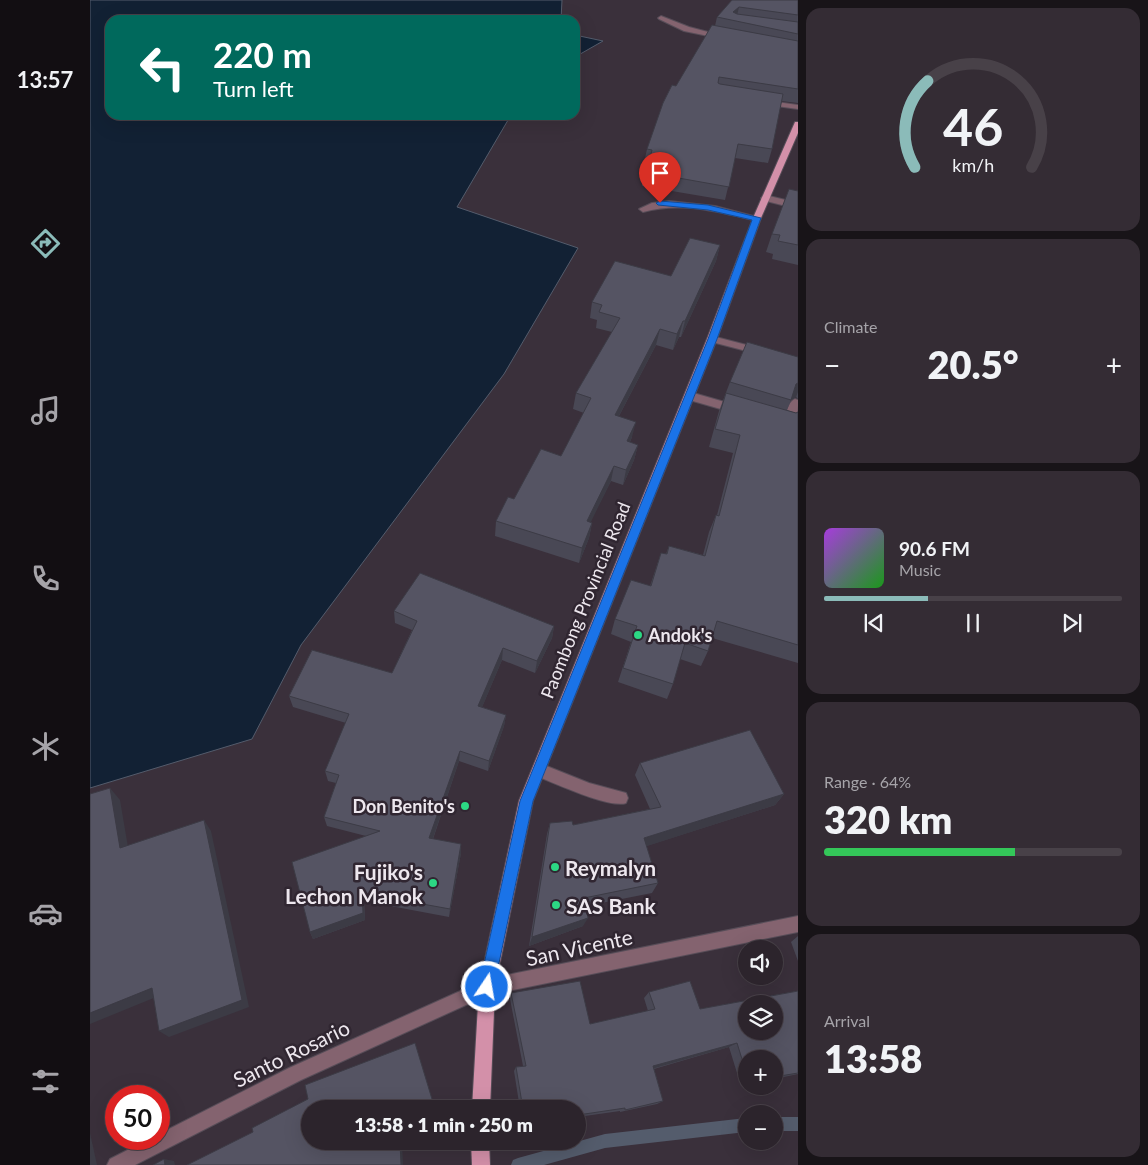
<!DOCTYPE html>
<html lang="en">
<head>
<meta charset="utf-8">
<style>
	:root { --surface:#2c242c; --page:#342c34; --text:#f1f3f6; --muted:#a6a4a9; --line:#484148; --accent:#8bbbb9 }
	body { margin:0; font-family:Lato,sans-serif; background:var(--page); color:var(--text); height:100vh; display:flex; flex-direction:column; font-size:19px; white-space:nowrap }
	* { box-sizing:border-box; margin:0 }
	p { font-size:16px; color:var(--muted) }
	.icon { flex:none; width:28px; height:28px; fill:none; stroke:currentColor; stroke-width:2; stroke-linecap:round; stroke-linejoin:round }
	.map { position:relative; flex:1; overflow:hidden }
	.panel { display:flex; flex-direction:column; gap:8px; padding:8px; background:#181418; width:350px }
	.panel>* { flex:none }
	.top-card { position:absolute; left:15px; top:15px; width:475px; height:105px; border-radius:15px; box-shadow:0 5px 20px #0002,0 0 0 1px var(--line); background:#00695c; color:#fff; overflow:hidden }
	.controls { position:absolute; left:648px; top:940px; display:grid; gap:10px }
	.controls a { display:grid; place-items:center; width:45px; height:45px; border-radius:50%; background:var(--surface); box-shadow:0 5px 20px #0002,0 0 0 1px var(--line); font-size:25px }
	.speed { position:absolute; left:15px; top:1085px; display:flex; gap:10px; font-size:25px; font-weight:700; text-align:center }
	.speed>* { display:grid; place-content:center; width:65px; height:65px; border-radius:50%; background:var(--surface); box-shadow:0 5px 20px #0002,0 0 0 1px var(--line); line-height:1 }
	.speed .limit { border:8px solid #d22; background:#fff; color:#111 }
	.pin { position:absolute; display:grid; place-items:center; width:42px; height:42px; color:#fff; margin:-51px -21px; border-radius:50% 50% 50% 0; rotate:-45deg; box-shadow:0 0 5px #0007 }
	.pin .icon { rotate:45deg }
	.me { position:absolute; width:55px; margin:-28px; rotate:12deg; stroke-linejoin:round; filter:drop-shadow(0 0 4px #0008) }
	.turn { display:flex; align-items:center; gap:18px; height:105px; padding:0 25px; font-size:22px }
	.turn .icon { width:65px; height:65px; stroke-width:2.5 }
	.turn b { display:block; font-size:35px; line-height:42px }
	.big { font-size:38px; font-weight:800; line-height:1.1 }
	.panel .tile { flex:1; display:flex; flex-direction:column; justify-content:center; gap:8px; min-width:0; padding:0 18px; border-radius:15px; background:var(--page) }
	.panel .dial { align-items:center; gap:0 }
	.dial svg { height:130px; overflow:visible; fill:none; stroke:var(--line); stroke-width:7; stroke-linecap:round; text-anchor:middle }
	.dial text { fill:var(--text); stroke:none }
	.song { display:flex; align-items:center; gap:15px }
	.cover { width:60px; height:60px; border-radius:8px; background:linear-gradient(135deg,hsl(280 70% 55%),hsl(120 70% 35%)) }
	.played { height:5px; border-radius:2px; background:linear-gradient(90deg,var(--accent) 35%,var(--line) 35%) }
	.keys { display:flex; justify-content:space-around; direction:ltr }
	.heat { display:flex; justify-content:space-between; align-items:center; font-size:28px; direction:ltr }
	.charge { height:8px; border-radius:4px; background:linear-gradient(90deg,#34c759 64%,var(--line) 0) }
	.trip { position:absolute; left:211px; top:1100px; width:285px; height:50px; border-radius:25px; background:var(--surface); box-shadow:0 5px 20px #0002,0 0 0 1px var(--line); font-weight:800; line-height:50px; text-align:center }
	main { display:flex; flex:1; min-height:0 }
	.tabs { display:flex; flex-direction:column; width:90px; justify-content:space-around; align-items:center; background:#120e12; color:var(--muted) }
	.tabs .icon { width:35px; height:35px }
	.tabs .selected { color:var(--accent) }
	.tabs b { font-size:22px; color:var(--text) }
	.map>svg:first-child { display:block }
	.water { fill:#122134; stroke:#545c6c }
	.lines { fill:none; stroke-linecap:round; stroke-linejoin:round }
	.stream { fill:#545c6c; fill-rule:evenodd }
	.minor-casing { stroke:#574d58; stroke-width:2 }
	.major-casing { stroke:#574d58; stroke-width:2 }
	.minor { fill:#84636f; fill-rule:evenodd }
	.major { fill:#d390a9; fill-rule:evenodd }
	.wall { fill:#494855 }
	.shaded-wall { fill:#3c3b45 }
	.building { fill:#555463; stroke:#3c3b45; fill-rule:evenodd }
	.route { fill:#1a73e8; stroke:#114b97 }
	.poi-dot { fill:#2cd884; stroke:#302631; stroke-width:2 }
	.labels { text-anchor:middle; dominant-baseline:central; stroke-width:5; stroke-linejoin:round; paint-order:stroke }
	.street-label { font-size:18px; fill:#ede7ee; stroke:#302631 }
	.poi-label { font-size:18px; font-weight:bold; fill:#ede7ee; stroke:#302631; text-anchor:start }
	.near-poi-label { font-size:21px; font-weight:bold; fill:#ede7ee; stroke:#302631; text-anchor:start }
	.near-street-label { font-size:21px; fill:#ede7ee; stroke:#302631 }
</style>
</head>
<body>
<main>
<nav class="tabs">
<b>13:57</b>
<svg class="icon selected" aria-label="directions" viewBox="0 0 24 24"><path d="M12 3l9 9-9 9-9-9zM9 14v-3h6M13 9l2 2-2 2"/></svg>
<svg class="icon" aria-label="music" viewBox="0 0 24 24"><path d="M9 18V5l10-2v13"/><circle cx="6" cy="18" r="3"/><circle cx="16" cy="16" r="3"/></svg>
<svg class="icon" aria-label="phone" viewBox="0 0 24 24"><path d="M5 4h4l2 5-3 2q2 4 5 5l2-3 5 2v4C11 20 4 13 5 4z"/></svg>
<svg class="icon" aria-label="climate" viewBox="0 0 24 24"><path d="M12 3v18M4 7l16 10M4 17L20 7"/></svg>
<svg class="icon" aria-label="car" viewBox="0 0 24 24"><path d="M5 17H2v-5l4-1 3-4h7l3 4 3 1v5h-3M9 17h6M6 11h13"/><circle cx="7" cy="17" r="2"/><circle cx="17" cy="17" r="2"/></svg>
<svg class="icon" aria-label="filters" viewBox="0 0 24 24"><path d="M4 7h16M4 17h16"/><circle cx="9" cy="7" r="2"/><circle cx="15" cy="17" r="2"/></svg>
</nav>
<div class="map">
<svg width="708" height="1165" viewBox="0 0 708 1165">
	<rect width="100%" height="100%" fill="#3a303b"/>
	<g class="water">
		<path d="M0,0H472L471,20H20V115H421L367,207L488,248L414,374L211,645L162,739L0,788Z"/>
		<path d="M485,35L513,41L485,57Z"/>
	</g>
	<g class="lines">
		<g class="stream">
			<rect x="684" y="1117" width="24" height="14"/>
			<path d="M656,1118V1132L515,1148L454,1165H421L423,1160L428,1158L515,1134Z"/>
		</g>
		<defs>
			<g id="minor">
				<path d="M571,16L599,27L637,37L633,39L594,31L569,19L568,18Z"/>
				<path d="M672,100L708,105V109L672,104Z"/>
				<path d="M675,195L708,203V209L672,200L671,198Z"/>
				<path d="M579,201L625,206L671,218L667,221C628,212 592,201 553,212L549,209L562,203Z"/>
				<path d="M622,336L676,350L677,352L672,355L618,341L617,339Z"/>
				<path d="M600,392L652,407L653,410L648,414L596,399L595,396Z"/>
				<path d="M705,399L708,400C708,409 708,425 699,429L692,427L691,424C696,418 697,402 705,399Z"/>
				<path d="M449,763L499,783L536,793L538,798L536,803C520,809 462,782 444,775L442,770L444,765Z"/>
				<path d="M708,916V932L398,995L211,1080L45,1165H17L20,1159L59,1139H69V1134L199,1068L397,979Z"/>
			</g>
			<g id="major">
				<path d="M705,122H708V133L671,218L627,339L443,801L405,987L400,1109H382L389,987L429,801L617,339L663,218Z"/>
				<path d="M381,1141H399L400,1165H382Z"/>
			</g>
		</defs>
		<use href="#minor" class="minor-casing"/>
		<use href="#major" class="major-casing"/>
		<use href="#minor" class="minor"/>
		<use href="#major" class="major"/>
	</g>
	<g class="wall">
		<path d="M642,0H708V103L691,101L682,149L678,163L645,158L635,200L552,186L555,172L558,164L554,163L557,149L586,86L625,26L627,17Z"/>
		<path d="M708,191V265L682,259L683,254L676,252L682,234Z"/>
		<path d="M630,245L626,261L591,337H589L583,350L566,345L529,416L542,437L540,442L548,445L544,460L533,485L521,481L500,522L502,523L499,538L489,563L405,536L406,521L424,499L471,456L494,413L483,409L486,393L522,332L506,328L507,320L500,318L502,302L581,276Z"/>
		<path d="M708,357V399L706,397L701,400L697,410L706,413L708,412V663L622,638L618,651L611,666L590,659L583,684L577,699L528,682L541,642L521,634L525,619L560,586L571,553L576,554L579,546L613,555L619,532L626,515H627L643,453L619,447L629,411L640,382Z"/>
		<path d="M304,611L464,626L462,638L445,673L412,660L392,707L416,715L414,726L398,771L369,761L343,839L371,844V853L359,917L274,901L275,920L223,939L220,932L276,836L237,826L234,817L246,783L238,781L235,771L256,723L203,707L199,696L302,673L322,630L305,623Z"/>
		<path d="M550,763L694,794L685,805L556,846L568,883L562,893L496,906L493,926L439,946L457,834L460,823L483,825L560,809L545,775Z"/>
		<path d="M708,936V961L701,942Z"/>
		<path d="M708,991V1074L684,1079V1059H656V1085L651,1086L639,1047L564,1069L573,1101L567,1104L530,1112V1111L488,1117V1109H430L424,1071L426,1067L433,1066L420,999L421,993L500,1024L558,1011L554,998L559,992L610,1009Z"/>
	</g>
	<g class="shaded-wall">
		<path d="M649,7L646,20L643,12Z"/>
		<path d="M630,245L626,261L591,337L595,321Z"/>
		<path d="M593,321L589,337L583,350L587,334Z"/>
		<path d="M570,329L566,345L521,431L525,415Z"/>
		<path d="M708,383V392L706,397L701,400L706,384Z"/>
		<path d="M546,422L542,437L533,457L537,441Z"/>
		<path d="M548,445L544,460L533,485L536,470Z"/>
		<path d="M524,466L521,481L494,536L497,521Z"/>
		<path d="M502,523L499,538L489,563L492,548Z"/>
		<path d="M464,626L462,638L445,673L447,661Z"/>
		<path d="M413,648L412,660L388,717V706Z"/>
		<path d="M416,715L414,726L398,771L399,761Z"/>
		<path d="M370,751L369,761L340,847L339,838Z"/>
		<path d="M20,788L30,800L40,859L30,848Z"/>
		<path d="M694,794L685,805L548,849L554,838Z"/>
		<path d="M114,820L121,831L159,1007L79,1037L69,1031Z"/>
		<path d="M371,844V853L359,917L360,909Z"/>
		<path d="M272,893L274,901L275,920L223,939L220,932Z"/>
		<path d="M498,918L493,926L439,946L442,937Z"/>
		<path d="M62,988L71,995L0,1024V1013Z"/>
		<path d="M647,1043L639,1047L558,1070L563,1066Z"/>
		<path d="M0,1133L7,1165H0Z"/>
		<path d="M310,1141L312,1142L313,1165H311Z"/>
		<path d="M74,1159L84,1161L85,1165H75Z"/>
	</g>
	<g class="building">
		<path d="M642,0H708V15L649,7L643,12L647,14L708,22V34L627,17Z"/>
		<path d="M622,25L708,41V89L629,77L628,83L630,84L693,94L682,149L648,144L639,187L555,172L561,154L562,150L557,149L573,103L582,85L586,86Z"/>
		<path d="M699,189L708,191V245L688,241L690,235L682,234Z"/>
		<path d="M600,238L630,245L595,321H593L587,334L570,329L525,415L546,422L537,441L548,445L536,470L524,466L497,521L502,523L492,548L406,521L418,497L424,499L451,449L471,456L501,398L486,393L530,318L509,312L512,305L502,302L525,261L581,276Z"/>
		<path d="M657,342L708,357V383L706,384L701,400L640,382Z"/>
		<path d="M636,393L706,413L708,412V645L627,621L618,651L595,643L583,684L533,668L547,626L525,619L541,580L561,586L571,553L577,554L579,546L615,556L626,515L629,516L650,435L625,429Z"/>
		<path d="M330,573L464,626L447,661L413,648L388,706L416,715L399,761L370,751L339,838L371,844L360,909L272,893L273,913L220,932L202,862L290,831L234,817L249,775L235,771L259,714L199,696L222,650L302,673L327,621L304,611Z"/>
		<path d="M660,730L694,794L554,838L568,883L494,898L498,918L442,937L460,823L482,821L483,825L571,807L550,763Z"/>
		<path d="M20,788L30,848L114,820L152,1000L69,1031L62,988L0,1013V794Z"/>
		<path d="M490,981L500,1024L565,1009L559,992L600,981L610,1009L708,991V1073L684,1077V1059H656V1072L647,1043L563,1066L573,1101L535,1110V1108L488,1115V1109H433L426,1067L436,1066L421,993ZM656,1004H684V1031H656Z"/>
		<path d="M325,1043L345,1109H220V1141H310L311,1165H97L163,1132L162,1128L218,1099L215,1085Z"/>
		<path d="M74,1159L75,1165H63Z"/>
	</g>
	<path class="route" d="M570,201L618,205L671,218L627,339L443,801L404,987L402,993L397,995L392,993L389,987L430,801L618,339L662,220L618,210L568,205L566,203Z"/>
	<g class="poi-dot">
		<circle cx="548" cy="635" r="5"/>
		<circle cx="375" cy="806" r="5"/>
		<circle cx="465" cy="867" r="5"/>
		<circle cx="343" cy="883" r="5"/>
		<circle cx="466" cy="905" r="5"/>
	</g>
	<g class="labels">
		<g class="street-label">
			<text transform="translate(495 600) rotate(-68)">Paombong Provincial Road</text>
		</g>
		<g class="poi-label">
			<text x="558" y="635">Andok's</text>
			<text x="365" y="806" text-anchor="end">Don Benito's</text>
		</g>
		<g class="near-poi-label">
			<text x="475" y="867">Reymalyn</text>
			<text x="333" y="871" text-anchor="end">Fujiko's<tspan x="333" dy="24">Lechon Manok</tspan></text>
			<text x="476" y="905">SAS Bank</text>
		</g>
		<g class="near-street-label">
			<text transform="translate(489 947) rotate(-12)">San Vicente</text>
			<text transform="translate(201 1053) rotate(-26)">Santo Rosario</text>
		</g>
	</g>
</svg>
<div class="controls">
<a><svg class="icon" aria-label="sound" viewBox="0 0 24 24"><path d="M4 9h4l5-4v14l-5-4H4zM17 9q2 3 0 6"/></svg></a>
<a><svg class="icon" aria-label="layers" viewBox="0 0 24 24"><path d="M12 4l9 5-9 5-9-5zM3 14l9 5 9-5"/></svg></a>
<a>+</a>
<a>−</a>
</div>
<div class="speed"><div class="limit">50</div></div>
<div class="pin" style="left:570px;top:203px;background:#d93025"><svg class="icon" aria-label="arrive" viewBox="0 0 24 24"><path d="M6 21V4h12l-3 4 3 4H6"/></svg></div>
<svg class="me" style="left:397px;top:987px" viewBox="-20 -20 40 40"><circle r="17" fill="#1a73e8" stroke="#fff" stroke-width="3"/><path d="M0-11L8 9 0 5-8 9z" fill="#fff"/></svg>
<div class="trip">13:58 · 1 min · 250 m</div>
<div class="top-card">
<div class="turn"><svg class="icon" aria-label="left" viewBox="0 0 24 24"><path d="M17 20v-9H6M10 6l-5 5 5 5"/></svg><div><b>220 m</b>Turn left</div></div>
</div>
</div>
<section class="panel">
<div class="tile dial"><svg viewBox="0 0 100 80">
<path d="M14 69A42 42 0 1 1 86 69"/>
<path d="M14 69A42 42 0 0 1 22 16" stroke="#8bbbb9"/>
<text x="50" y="56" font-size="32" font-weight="700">46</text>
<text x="50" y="72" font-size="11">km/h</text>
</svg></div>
<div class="tile"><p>Climate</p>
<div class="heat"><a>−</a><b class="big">20.5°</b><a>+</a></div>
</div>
<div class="tile">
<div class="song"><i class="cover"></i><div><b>90.6 FM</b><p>Music</p></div></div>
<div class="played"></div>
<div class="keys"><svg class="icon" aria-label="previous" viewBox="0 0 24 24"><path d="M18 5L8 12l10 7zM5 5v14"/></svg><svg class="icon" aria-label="pause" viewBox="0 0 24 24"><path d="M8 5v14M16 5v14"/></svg><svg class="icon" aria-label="next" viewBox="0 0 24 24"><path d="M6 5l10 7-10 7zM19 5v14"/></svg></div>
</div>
<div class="tile"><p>Range · 64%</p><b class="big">320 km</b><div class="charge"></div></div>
<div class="tile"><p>Arrival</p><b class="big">13:58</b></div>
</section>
</main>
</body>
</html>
